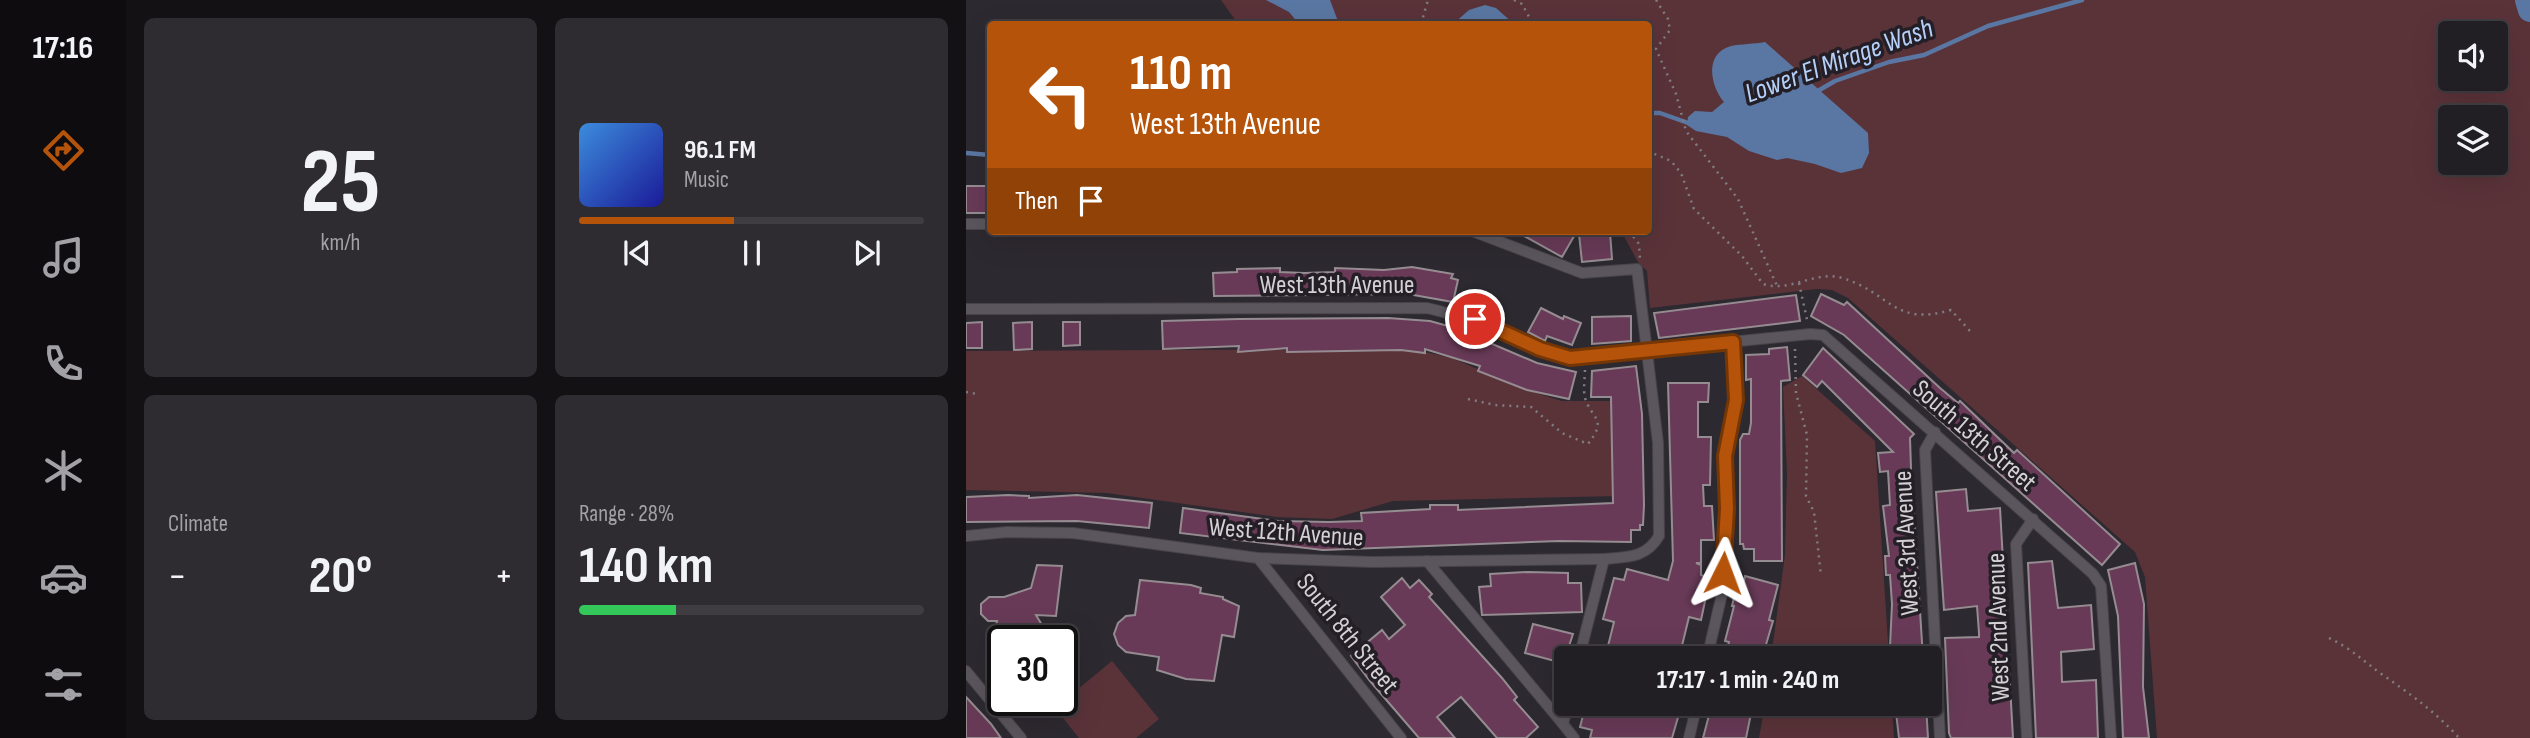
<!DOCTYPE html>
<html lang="en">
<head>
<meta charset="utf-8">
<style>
	:root { --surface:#221f24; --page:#2e2c31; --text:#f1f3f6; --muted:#a2a2a6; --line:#3f3d41; --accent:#b45309 }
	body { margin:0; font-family:"Sofia Sans Condensed",sans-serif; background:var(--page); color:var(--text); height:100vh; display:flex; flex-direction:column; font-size:26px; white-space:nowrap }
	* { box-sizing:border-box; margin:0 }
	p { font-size:23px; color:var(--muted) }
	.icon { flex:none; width:38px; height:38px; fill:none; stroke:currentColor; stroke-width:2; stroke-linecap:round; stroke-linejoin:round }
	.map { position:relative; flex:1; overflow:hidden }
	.details { display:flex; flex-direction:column; gap:18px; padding:18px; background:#131114; width:840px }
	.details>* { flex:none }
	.hud { position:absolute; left:21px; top:21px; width:665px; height:214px; border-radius:7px; box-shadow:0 7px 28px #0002,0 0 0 2px var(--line); background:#b45309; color:#fff; overflow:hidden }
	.controls { position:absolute; left:1472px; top:21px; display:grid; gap:14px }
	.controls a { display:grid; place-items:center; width:70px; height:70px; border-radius:7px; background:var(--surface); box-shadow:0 7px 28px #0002,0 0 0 2px var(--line); font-size:35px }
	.speed { position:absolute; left:21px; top:625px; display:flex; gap:14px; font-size:35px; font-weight:700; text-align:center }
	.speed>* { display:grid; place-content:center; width:91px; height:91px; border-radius:50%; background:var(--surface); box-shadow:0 7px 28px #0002,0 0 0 2px var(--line); line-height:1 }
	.speed .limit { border:4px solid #111; border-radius:10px; background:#fff; color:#111 }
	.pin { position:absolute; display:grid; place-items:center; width:60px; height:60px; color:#fff; margin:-30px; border:4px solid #fff; border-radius:50%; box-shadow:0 2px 7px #0007 }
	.me { position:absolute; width:77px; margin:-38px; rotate:3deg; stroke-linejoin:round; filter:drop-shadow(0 0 5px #0008) }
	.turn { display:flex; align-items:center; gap:24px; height:147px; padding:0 28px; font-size:32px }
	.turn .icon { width:91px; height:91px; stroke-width:2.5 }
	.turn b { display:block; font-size:49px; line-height:60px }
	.then { display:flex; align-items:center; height:66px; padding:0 28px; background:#0003; gap:14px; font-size:26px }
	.big { font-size:52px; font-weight:700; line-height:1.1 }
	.details .widget { flex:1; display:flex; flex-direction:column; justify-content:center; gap:10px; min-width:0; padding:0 24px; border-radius:10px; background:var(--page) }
	.details .dial { align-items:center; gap:0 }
	.dial b { font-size:91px; line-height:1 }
	.song { display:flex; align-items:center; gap:21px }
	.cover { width:84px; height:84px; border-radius:10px; background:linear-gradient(135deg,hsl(210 70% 55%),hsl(240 70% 35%)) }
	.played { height:7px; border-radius:4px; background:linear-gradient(90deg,var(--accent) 45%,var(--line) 45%) }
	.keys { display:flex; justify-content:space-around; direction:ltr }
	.heat { display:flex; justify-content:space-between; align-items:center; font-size:38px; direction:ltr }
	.charge { height:10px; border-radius:5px; background:linear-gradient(90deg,#34c759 28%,var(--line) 0) }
	.details .tiles { flex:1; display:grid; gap:18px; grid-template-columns:repeat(2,1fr) }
	.trip { position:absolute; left:588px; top:646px; width:388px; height:70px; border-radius:7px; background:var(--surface); box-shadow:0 7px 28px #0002,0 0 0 2px var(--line); font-weight:700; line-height:70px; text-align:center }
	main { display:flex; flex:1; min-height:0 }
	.menu { display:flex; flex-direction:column; width:126px; justify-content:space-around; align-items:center; background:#0e0c0e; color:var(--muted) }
	.menu .icon { width:49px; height:49px }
	.menu .active { color:var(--accent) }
	.menu b { font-size:32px; color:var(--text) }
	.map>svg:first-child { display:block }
	.green { fill:#5a3339; fill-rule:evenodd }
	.water { fill:#5a77a3 }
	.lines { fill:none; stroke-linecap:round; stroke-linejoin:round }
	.stream { stroke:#5a77a3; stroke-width:4.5 }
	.river { stroke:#5a77a3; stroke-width:24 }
	.building { fill:#683a57; stroke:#958c91; stroke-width:2 }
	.minor-casing { stroke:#474449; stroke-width:12 }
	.path { stroke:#807d82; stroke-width:2.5; stroke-dasharray:2 5; stroke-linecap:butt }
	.minor { stroke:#5b565d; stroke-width:10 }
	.route-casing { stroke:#753606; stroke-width:18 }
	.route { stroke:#b45309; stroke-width:12 }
	.labels { text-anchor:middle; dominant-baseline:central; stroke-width:7; stroke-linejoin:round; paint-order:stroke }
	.street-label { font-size:26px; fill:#d4d1d5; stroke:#241f26 }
	.water-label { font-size:28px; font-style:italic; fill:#b6d1f9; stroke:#241f26 }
</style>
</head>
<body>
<main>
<nav class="menu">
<b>17:16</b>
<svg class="icon active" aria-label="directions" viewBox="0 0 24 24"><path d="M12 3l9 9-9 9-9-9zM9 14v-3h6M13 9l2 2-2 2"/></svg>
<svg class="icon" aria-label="music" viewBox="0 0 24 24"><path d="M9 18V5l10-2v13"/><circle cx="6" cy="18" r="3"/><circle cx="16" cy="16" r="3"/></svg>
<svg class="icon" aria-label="phone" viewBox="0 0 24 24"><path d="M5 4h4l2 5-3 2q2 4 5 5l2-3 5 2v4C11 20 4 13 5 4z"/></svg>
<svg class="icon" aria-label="climate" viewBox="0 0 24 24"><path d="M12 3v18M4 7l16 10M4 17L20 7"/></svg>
<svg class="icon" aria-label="car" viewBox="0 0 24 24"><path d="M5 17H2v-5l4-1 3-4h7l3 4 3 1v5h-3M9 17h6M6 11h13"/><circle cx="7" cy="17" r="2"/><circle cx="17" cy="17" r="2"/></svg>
<svg class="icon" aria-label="filters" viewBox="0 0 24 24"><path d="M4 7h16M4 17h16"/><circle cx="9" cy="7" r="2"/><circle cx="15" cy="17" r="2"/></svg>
</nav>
<section class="details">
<div class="tiles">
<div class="widget dial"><b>25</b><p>km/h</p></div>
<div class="widget">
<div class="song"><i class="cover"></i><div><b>96.1 FM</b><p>Music</p></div></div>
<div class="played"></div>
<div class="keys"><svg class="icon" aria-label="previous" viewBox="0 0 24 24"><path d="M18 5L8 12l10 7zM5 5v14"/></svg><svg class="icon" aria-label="pause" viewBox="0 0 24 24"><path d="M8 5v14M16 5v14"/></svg><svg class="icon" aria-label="next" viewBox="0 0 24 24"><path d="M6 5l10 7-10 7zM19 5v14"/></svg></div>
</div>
<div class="widget"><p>Climate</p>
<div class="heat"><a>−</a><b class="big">20°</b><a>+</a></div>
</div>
<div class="widget"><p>Range · 28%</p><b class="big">140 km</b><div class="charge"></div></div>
</div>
</section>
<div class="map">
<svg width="1564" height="738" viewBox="0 0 1564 738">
	<rect width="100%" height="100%" fill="#2d2930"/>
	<g class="green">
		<path d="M255,0H1564V738H1191L1179,577L1169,552L882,298L866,290L851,289L684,308L681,271L672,262L655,231H682V24H272ZM1484,33H1530V79H1484ZM1484,117H1530V163H1484Z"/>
		<path d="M417,349L454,351L486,358L560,390L596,401H645L653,496L427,501L366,519L311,517L141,493L0,490V351Z"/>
		<path d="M836,376L909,441L923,658H805L819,555L821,472L817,387Z"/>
		<path d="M146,661L193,719L170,738H113L89,708Z"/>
		<path d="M799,704H926L928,738H793Z"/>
	</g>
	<g class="water">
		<path d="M300,0H364L373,24H333L323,12Z"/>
		<path d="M519,5L530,8L548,24H487L503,10Z"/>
		<path d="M799,42L902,133L903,153L896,168L875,173L849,164L821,158L811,160L783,151L761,137L730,131L721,125L722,117L729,111L746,112L758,102C745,87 737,54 765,46C775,44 788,44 799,42Z"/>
	</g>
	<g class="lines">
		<g class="stream">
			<path d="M850,92L869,81L923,62L958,55L1022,26L1116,0"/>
			<path d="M682,113H694L725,124"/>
			<path d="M0,153L24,155"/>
		</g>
		<path class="river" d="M1561,0L1564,10"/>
	</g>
	<g class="building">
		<rect x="0" y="186" width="24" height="27"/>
		<path d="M549,231H611L596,257Z"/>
		<path d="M644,232L646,259L616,262L613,234Z"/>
		<path d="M446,267L487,274L485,278L492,280L487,302L442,294L248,296L247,273L271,272V269L314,268V272L338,273L369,272V268L418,270Z"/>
		<path d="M855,294L878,305L881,302L974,388L992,403L994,401L1048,453L1051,450L1154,544L1136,565L878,335L845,316Z"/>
		<path d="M830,295L834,321L693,338L688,313Z"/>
		<path d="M575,308L597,319L598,316L615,323L606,345L581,336L579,341L562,332Z"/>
		<path d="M665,316V341L626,344V317Z"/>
		<path d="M273,319L422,318L464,321L489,328L571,363L610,372L603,399L561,390L512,371L514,366L459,349V353L435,350L321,352V348L272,352L273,346L197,349L196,321Z"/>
		<path d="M16,322V348H0V323Z"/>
		<path d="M66,322V349L48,350L47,323Z"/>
		<path d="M97,322H114V345L97,346Z"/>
		<path d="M821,347L824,380L815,381L816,561H788V549H778L777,544H774V440L777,434H783L785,423V379L780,380V355L803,354V349Z"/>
		<path d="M857,348L948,434L944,438L945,469L957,658H928V647H924L926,604L924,575H920L919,556H923L917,506L924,505L922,471L914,472L912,453L927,452L856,381L851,387L837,375Z"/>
		<path d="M670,366L676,414L678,505L677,525H674V530H665V542L593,541L357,550L214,533L217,508L312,521L363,522L396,521L395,513L464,509V505H492V510L647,503L645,397H625L626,371Z"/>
		<path d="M702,383H743L742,402H732V437H745L744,485H737L738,506H746L748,540H735V563H730L735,565V575L744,578L735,620L723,617L713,658H639L648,622L637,619L648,578L658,580L661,569L702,580L707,561Z"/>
		<path d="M1000,489L1002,511L1034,508L1047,738H985L983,733L979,638L1013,637V633L1011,606L978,610L970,492Z"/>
		<path d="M42,495L63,496V498L111,495L186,503L183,528L111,521L0,522V497Z"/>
		<path d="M1086,561L1092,608L1125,605L1128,649L1095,652L1096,682L1130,680L1132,738H1070L1062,563Z"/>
		<path d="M1169,563L1178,604L1177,687L1183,738H1157L1152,616L1142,570Z"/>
		<path d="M71,565L96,566L90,616L70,615L85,640H37V667L29,668L26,640L31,621H22L15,614V604L23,597H38L65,588Z"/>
		<path d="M562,572L602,573V583H615L616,612L516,615L513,587L525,586L524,574Z"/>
		<path d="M779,576L812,585L803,620L807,621L796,658H759L763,642L759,641L768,606H766L770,589L776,590Z"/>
		<path d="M436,578L444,588L453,580L466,594L463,597L536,678L551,697L548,700L572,727L560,738H531L495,697L471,717L489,738H453L404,681L385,656L416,630L423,639L439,625L415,597Z"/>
		<path d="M174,580L225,585L235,588L234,593L257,597V599L273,606L268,637L256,635L248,681L220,679L191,670L193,657L160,652L152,645L148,634L152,623L160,616L169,615Z"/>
		<path d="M567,624L607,634L602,649L593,647L589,661L559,653Z"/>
		<path d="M0,697L25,724L35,738H0Z"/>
		<path d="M620,704H678L713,714L706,738H624L626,730L614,727Z"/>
		<path d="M746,704H787L780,738H737Z"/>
		<path d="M929,704H960L962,738H933Z"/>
	</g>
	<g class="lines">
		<defs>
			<g id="minor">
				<path d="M0,224H24"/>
				<path d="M506,231L616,273L671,269L692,443L693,536C680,558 662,557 638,559L613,658"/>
				<path d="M0,309L461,308C511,319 555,344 604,358L844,334L857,335L1127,574L1135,586L1145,738"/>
				<path d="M969,432L959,450L974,738"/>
				<path d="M0,536L41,532L107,533L292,558L406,562L638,559"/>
				<path d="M292,558L435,738"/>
				<path d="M461,561L597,724"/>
				<path d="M741,658L756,594L761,509L759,456L770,400L767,342"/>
				<path d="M0,671L55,738"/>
				<path d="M602,704L597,724L608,738"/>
				<path d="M723,738L731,704"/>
				<path d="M1061,738L1050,544L1067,519"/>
			</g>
		</defs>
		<use href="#minor" class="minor-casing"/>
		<g class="path">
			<path d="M548,0L556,4L567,24"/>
			<path d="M690,0L702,19L704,30L690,49L710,94L720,131L772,199L812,288"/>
			<path d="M455,24L462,0"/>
			<path d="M682,151L705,161L715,173L728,209L776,256L797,284C824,293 849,270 876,278C924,292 927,327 985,310L1004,331"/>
			<path d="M663,231L673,244L674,259"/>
			<path d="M833,283L842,324"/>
			<path d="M829,349L830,393L841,435L840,496L848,512L855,576"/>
			<path d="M0,392L11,394"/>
			<path d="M502,399L529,405L565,407L596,433L622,444C642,418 626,420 619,398C617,390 619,377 619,368"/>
			<path d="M1363,638C1386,649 1397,661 1417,675C1444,694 1471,713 1493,738"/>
		</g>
		<use href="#minor" class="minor"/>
	</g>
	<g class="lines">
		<defs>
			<path id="route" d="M509,319L574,349L604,358L767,342L770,400L759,456L761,509L757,573"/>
		</defs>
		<use href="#route" class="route-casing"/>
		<use href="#route" class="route"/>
	</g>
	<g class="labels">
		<g class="street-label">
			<text x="371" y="285">West 13th Avenue</text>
			<text transform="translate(1008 436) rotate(41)">South 13th Street</text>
			<text transform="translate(320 533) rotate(4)">West 12th Avenue</text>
			<text transform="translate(941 543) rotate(-93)">West 3rd Avenue</text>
			<text transform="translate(1033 627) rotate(-92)">West 2nd Avenue</text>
			<text transform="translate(381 634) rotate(51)">South 8th Street</text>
		</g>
		<g class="water-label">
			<text transform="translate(873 61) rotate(-20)">Lower El Mirage Wash</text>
		</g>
	</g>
</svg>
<div class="controls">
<a><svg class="icon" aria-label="sound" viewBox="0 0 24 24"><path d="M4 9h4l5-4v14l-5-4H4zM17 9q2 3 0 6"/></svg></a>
<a><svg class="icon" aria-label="layers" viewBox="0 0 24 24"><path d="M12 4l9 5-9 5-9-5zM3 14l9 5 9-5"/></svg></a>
</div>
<div class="speed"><div class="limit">30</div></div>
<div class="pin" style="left:509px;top:319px;background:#d93025"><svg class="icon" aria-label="arrive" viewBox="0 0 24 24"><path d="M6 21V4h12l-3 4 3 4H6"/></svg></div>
<svg class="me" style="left:757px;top:573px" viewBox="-20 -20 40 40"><path d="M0-17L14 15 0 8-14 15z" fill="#b45309" stroke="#fff" stroke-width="4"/></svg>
<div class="trip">17:17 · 1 min · 240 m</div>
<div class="hud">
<div class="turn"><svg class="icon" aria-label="left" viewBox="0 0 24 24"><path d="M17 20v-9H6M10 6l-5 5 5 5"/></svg><div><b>110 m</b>West 13th Avenue</div></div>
<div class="then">Then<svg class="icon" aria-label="arrive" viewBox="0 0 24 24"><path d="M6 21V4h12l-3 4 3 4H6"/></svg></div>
</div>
</div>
</main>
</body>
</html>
